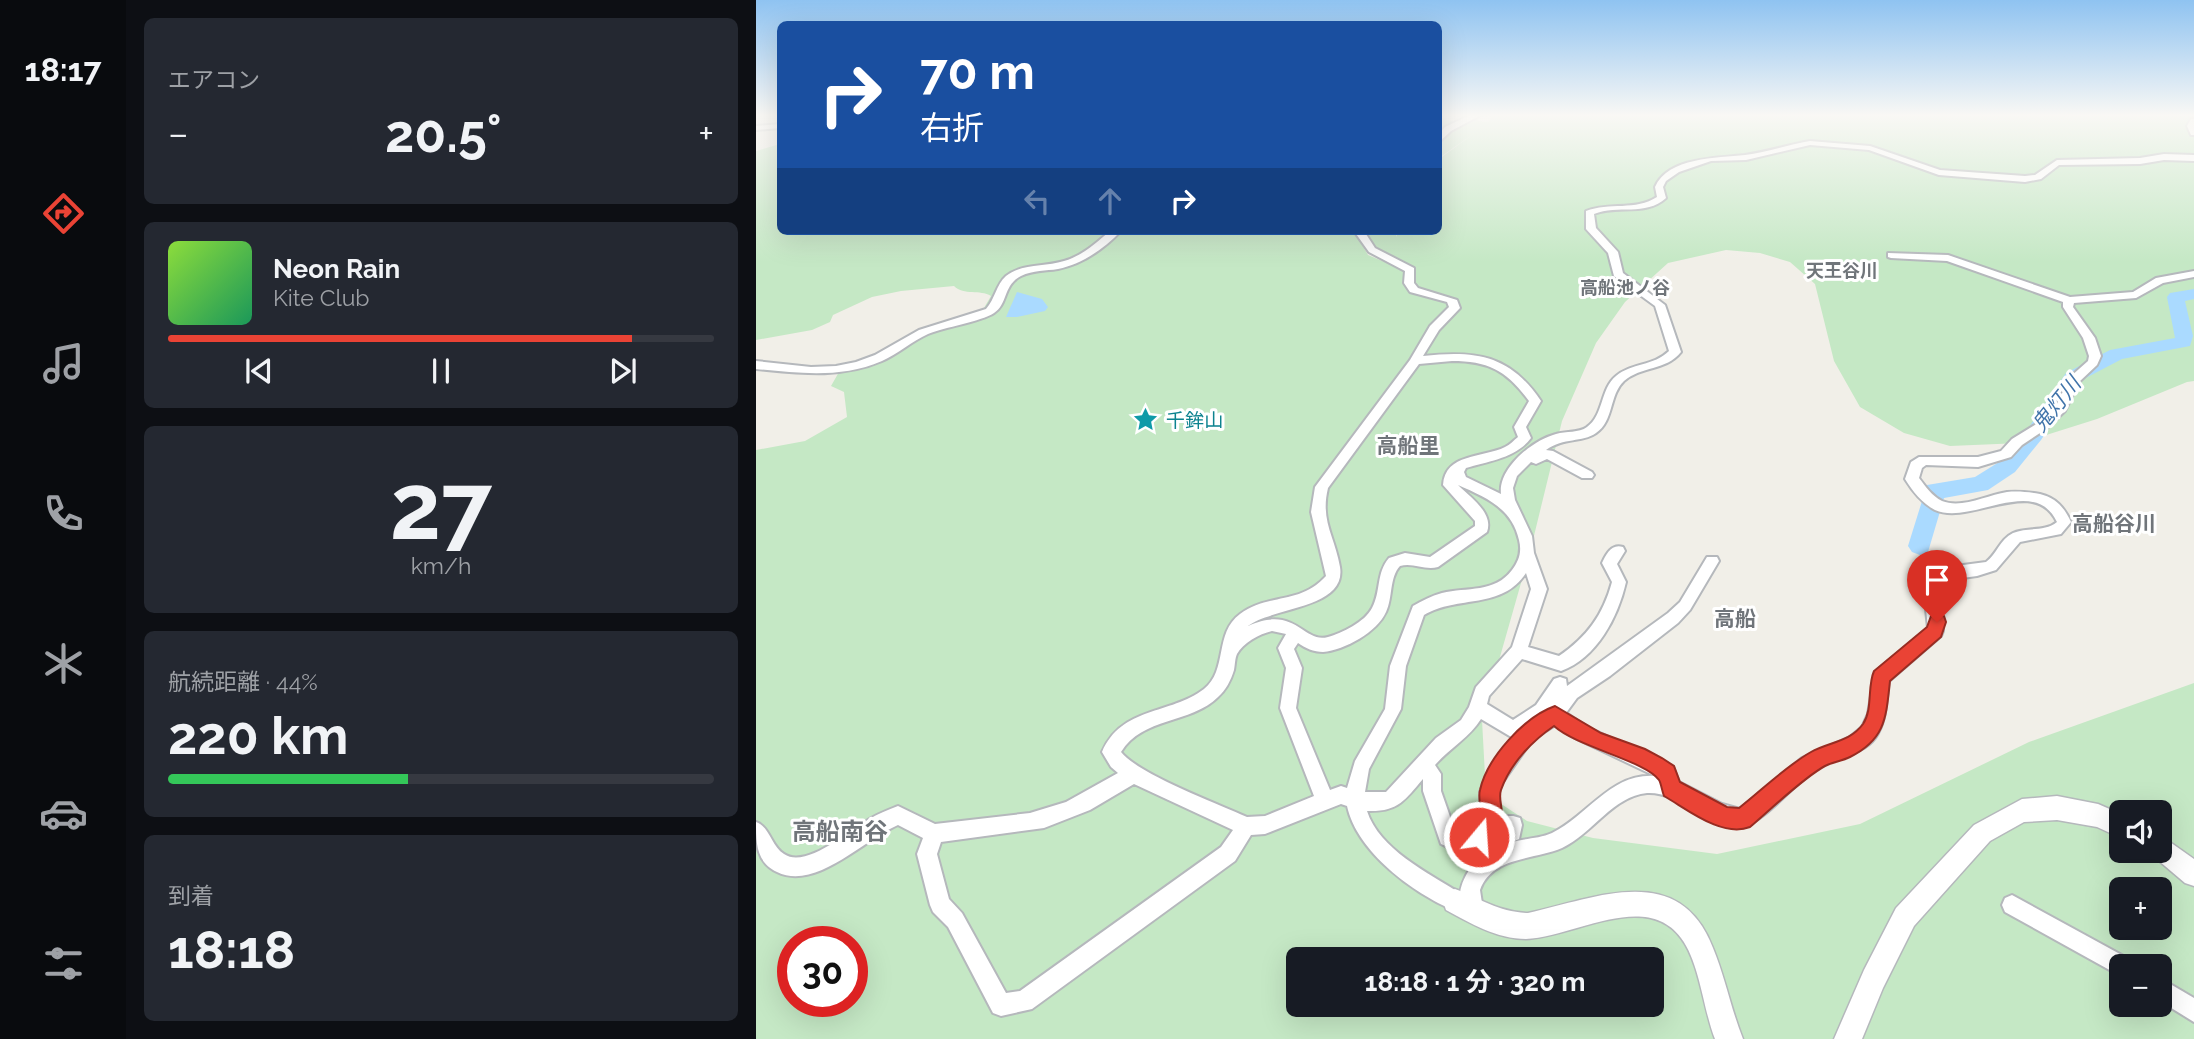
<!DOCTYPE html>
<html lang="ja">
<head>
<meta charset="utf-8">
<style>
	:root { --surface:#171b24; --page:#242831; --text:#f1f3f6; --muted:#9ea1a6; --line:#363941; --accent:#ea4335 }
	body { margin:0; font-family:Raleway,"Noto Sans JP",sans-serif; background:var(--page); color:var(--text); height:100vh; display:flex; flex-direction:column; font-size:26px; white-space:nowrap }
	* { box-sizing:border-box; margin:0 }
	p { font-size:23px; color:var(--muted) }
	.icon { flex:none; width:38px; height:38px; fill:none; stroke:currentColor; stroke-width:2; stroke-linecap:round; stroke-linejoin:round }
	.map { position:relative; flex:1; overflow:hidden }
	.details { display:flex; flex-direction:column; gap:18px; padding:18px; background:#0d0f14; width:630px }
	.details>* { flex:none }
	.top-card { position:absolute; left:21px; top:21px; width:665px; height:214px; border-radius:10px; box-shadow:0 7px 28px #0002; background:#1a4fa0; color:#fff; overflow:hidden }
	.controls { position:absolute; left:1353px; top:800px; display:grid; gap:14px }
	.controls a { display:grid; place-items:center; width:63px; height:63px; border-radius:10px; background:var(--surface); box-shadow:0 7px 28px #0002; font-size:35px }
	.speed { position:absolute; left:21px; top:926px; display:flex; gap:14px; font-size:35px; font-weight:700; text-align:center }
	.speed>* { display:grid; place-content:center; width:91px; height:91px; border-radius:50%; background:var(--surface); box-shadow:0 7px 28px #0002; line-height:1 }
	.speed .limit { border:10px solid #d22; background:#fff; color:#111 }
	.pin { position:absolute; display:grid; place-items:center; width:60px; height:60px; color:#fff; margin:-72px -30px; border-radius:50% 50% 50% 0; rotate:-45deg; box-shadow:0 0 7px #0007 }
	.pin .icon { rotate:45deg }
	.me { position:absolute; width:77px; margin:-38px; rotate:18deg; stroke-linejoin:round; filter:drop-shadow(0 0 5px #0008) }
	.turn { display:flex; align-items:center; gap:24px; height:147px; padding:0 28px; font-size:32px }
	.turn .icon { width:91px; height:91px; stroke-width:2.5 }
	.turn b { display:block; font-size:49px; line-height:60px }
	.lanes { display:flex; align-items:center; height:66px; padding:0 28px; background:#0003; justify-content:center; gap:35px; direction:ltr }
	.lanes .off { opacity:.35 }
	.big { font-size:52px; font-weight:700; line-height:1.1 }
	.details .widget { flex:1; display:flex; flex-direction:column; justify-content:center; gap:10px; min-width:0; padding:0 24px; border-radius:10px; background:var(--page) }
	.details .dial { align-items:center; gap:0 }
	.dial b { font-size:91px; line-height:1 }
	.song { display:flex; align-items:center; gap:21px }
	.cover { width:84px; height:84px; border-radius:10px; background:linear-gradient(135deg,hsl(90 70% 55%),hsl(150 70% 35%)) }
	.played { height:7px; border-radius:4px; background:linear-gradient(90deg,var(--accent) 85%,var(--line) 85%) }
	.keys { display:flex; justify-content:space-around; direction:ltr }
	.heat { display:flex; justify-content:space-between; align-items:center; font-size:38px; direction:ltr }
	.charge { height:10px; border-radius:5px; background:linear-gradient(90deg,#34c759 44%,var(--line) 0) }
	.trip { position:absolute; left:530px; top:947px; width:378px; height:70px; border-radius:10px; background:var(--surface); box-shadow:0 7px 28px #0002; font-weight:700; line-height:70px; text-align:center }
	main { display:flex; flex:1; min-height:0 }
	.tab-bar { display:flex; flex-direction:column; width:126px; justify-content:space-around; align-items:center; background:#090b0e; color:var(--muted) }
	.tab-bar .icon { width:49px; height:49px }
	.tab-bar .active { color:var(--accent) }
	.tab-bar b { font-size:32px; color:var(--text) }
	.map>svg:first-child { display:block }
	.green { fill:#c5e8c5; fill-rule:evenodd }
	.water { fill:#aadaff }
	.lines { fill:none; stroke-linecap:round; stroke-linejoin:round }
	.river { fill:#aadaff; fill-rule:evenodd }
	.minor-casing { stroke:#b5b8bc; stroke-width:4 }
	.tertiary-casing { stroke:#b5b8bc; stroke-width:3 }
	.minor { fill:#fff; fill-rule:evenodd }
	.tertiary { fill:#fff; fill-rule:evenodd }
	.route { fill:#ea4335; stroke:#982c22; stroke-width:2 }
	.labels { text-anchor:middle; dominant-baseline:central; stroke-width:6; stroke-linejoin:round; paint-order:stroke }
	.far-neighbourhood-label { font-size:18px; font-weight:bold; fill:#70757a; stroke:#fff }
	.culture-label { font-size:19px; fill:#0d838f; stroke:#fff; text-anchor:start }
	.water-label { font-size:21px; font-style:italic; fill:#4174aa; stroke:#fff }
	.neighbourhood-label { font-size:21px; font-weight:bold; fill:#70757a; stroke:#fff }
	.near-neighbourhood-label { font-size:24px; font-weight:bold; fill:#70757a; stroke:#fff }
</style>
</head>
<body>
<main>
<nav class="tab-bar">
<b>18:17</b>
<svg class="icon active" aria-label="directions" viewBox="0 0 24 24"><path d="M12 3l9 9-9 9-9-9zM9 14v-3h6M13 9l2 2-2 2"/></svg>
<svg class="icon" aria-label="music" viewBox="0 0 24 24"><path d="M9 18V5l10-2v13"/><circle cx="6" cy="18" r="3"/><circle cx="16" cy="16" r="3"/></svg>
<svg class="icon" aria-label="phone" viewBox="0 0 24 24"><path d="M5 4h4l2 5-3 2q2 4 5 5l2-3 5 2v4C11 20 4 13 5 4z"/></svg>
<svg class="icon" aria-label="climate" viewBox="0 0 24 24"><path d="M12 3v18M4 7l16 10M4 17L20 7"/></svg>
<svg class="icon" aria-label="car" viewBox="0 0 24 24"><path d="M5 17H2v-5l4-1 3-4h7l3 4 3 1v5h-3M9 17h6M6 11h13"/><circle cx="7" cy="17" r="2"/><circle cx="17" cy="17" r="2"/></svg>
<svg class="icon" aria-label="filters" viewBox="0 0 24 24"><path d="M4 7h16M4 17h16"/><circle cx="9" cy="7" r="2"/><circle cx="15" cy="17" r="2"/></svg>
</nav>
<section class="details">
<div class="widget"><p>エアコン</p>
<div class="heat"><a>−</a><b class="big">20.5°</b><a>+</a></div>
</div>
<div class="widget">
<div class="song"><i class="cover"></i><div><b>Neon Rain</b><p>Kite Club</p></div></div>
<div class="played"></div>
<div class="keys"><svg class="icon" aria-label="previous" viewBox="0 0 24 24"><path d="M18 5L8 12l10 7zM5 5v14"/></svg><svg class="icon" aria-label="pause" viewBox="0 0 24 24"><path d="M8 5v14M16 5v14"/></svg><svg class="icon" aria-label="next" viewBox="0 0 24 24"><path d="M6 5l10 7-10 7zM19 5v14"/></svg></div>
</div>
<div class="widget dial"><b>27</b><p>km/h</p></div>
<div class="widget"><p>航続距離 · 44%</p><b class="big">220 km</b><div class="charge"></div></div>
<div class="widget"><p>到着</p><b class="big">18:18</b></div>
</section>
<div class="map">
<svg width="1438" height="1039" viewBox="0 0 1438 1039">
	<rect width="100%" height="100%" fill="#f1efe8"/>
	<path class="green" d="M737,116H1438V381L1431,382L1341,419L1265,443L1194,446L1148,433L1104,407L1078,361L1059,284L1034,262L1004,253L970,250L912,263L869,302L840,343L806,421L775,548L726,720L730,794L771,821L837,838L961,854L1104,824L1273,742L1438,683V1039H0V450L49,441L91,417L88,392L75,386L83,372L99,370L158,339L225,313L235,296C224,289 208,296 198,286L145,291L116,297L77,315L74,322L56,330L0,340V151L24,144V231H598L612,255L638,266L642,261L619,250L606,231H639L641,237V231H682L683,159L720,132L683,158V118L700,122L718,118L723,121L732,122ZM1365,812H1404V850H1365ZM1365,889H1404V928H1365ZM37,942H96V1001H37ZM542,959H896V1004H542ZM1365,966H1404V1004H1365Z"/>
	<path class="water" d="M261,292L286,299L292,307L289,311L261,317H250Z"/>
	<g class="lines">
		<path class="river" d="M1438,289V299L1429,301L1437,336L1434,346L1366,359L1324,381L1285,440L1259,472L1232,490L1188,498L1172,552L1164,555L1156,552L1152,546L1171,485L1219,477L1243,462L1271,430L1310,373L1354,350L1419,338L1411,297L1414,293Z"/>
		<defs>
			<g id="minor">
				<path d="M712,116H723L695,131L682,143V135L689,127Z"/>
				<path d="M1435,119H1438V135H1435L1431,126Z"/>
				<path d="M24,124V128L0,130V126Z"/>
				<path d="M1054,141L1114,146L1184,170L1269,176L1279,175L1301,160L1384,158L1408,154L1438,155V161L1408,160L1384,164L1303,165L1285,179L1269,182L1183,175L1113,150L1054,145L990,160L955,161L923,172L910,181L907,187L910,198C889,217 862,204 838,214L840,228L862,252L867,273L909,305L925,352C910,371 885,366 868,381C853,395 858,421 840,433C826,443 808,437 790,450L797,451L836,472L838,475L836,478H826L791,459L780,464L775,462L761,476L757,488L759,500L776,536L778,553L791,589L772,647L803,656C831,637 847,615 856,582L846,563C850,554 856,543 867,547L869,551L861,564L870,582C862,617 841,658 805,671L766,659L733,696L731,704L757,720L780,705L798,679L804,677L810,679L811,686L912,613L924,602L951,557H961L963,561L934,610L922,623L854,676L821,698L810,713L831,727L917,767L923,782L966,804L984,809L1046,758L1094,737L1106,727L1112,714L1119,672L1172,628L1168,590L1172,573L1192,567L1230,562C1241,554 1244,539 1257,533C1271,527 1289,532 1301,522C1278,474 1215,526 1179,510C1166,503 1157,492 1149,479L1155,462L1163,457H1222L1245,451L1256,439L1282,423L1300,406L1314,377L1332,361L1333,356L1327,338L1307,307V302L1191,261L1135,258L1132,257V253L1192,255L1314,297L1377,292L1400,278L1438,271V277L1407,283L1380,298L1318,303L1317,307L1339,338L1345,356L1341,365L1323,382L1309,411L1290,429L1266,445L1255,457L1222,467L1170,465L1166,468L1163,478C1170,487 1176,496 1186,501C1206,509 1231,495 1251,492C1262,491 1272,492 1284,494C1300,498 1308,507 1315,522L1305,534L1264,542L1240,570L1221,576L1184,581L1187,631L1185,636L1133,681C1130,700 1131,721 1119,738C1107,754 1084,756 1067,765C1037,782 1017,815 986,828C954,822 919,791 891,793C857,796 836,834 806,848C779,860 736,856 724,890L727,910L724,917L717,920L710,917L706,908L699,911C657,893 601,852 591,806L585,804L509,834L495,835L479,861L276,1009L245,1016L237,1013L192,927L177,912L174,905L161,854L167,838L142,825C107,840 60,891 21,872C0,862 0,843 0,822C14,827 15,846 28,854C50,869 92,831 112,820C121,814 132,810 142,806L179,824L274,813L310,802L362,773L355,767L346,752C366,706 414,715 448,689C472,670 458,633 484,614C512,593 544,605 570,576L555,512L559,487L654,360L674,326L693,307L691,302L654,292L648,283L649,271L613,252L598,231H608L619,248L658,268V283L662,288L701,300L704,308L683,330L667,356C720,350 754,355 785,401L770,427L775,438C760,458 733,461 710,468L708,472L710,477L745,494C742,468 777,440 800,434C810,431 823,433 831,427C848,415 844,389 860,376C875,363 898,366 913,351L899,306L858,276L852,253L830,229V211C853,202 880,211 901,197L899,187C912,157 961,158 989,155C1010,152 1032,145 1054,141ZM696,361C733,361 751,371 773,401L758,427L762,437C758,440 754,445 749,447C727,458 689,453 687,485L719,521V526L674,557L649,553L633,558C620,573 625,591 616,608C609,622 586,633 572,637C547,644 540,604 492,626C516,607 591,609 584,567C579,537 564,521 572,488L663,364ZM702,485C729,497 756,508 763,540C766,552 763,561 756,570C739,593 711,587 686,593C675,596 666,601 657,606L634,666L629,709L599,761L591,788L585,786L574,790L540,708L546,668L538,649L542,643C549,648 558,652 567,652C589,650 621,632 630,612C637,598 633,578 644,566C657,562 669,571 682,567L731,532C738,513 714,497 702,485ZM770,573L775,589L756,647L720,687L713,707L705,720L680,738L630,792H609L613,769L645,709L650,666L668,615C702,595 746,610 770,573ZM516,631L530,634L522,648L530,668L524,708L558,796L509,816L491,817C460,803 384,775 365,752C386,717 435,724 462,697C470,690 475,680 478,670C479,665 479,658 481,654C487,643 503,634 516,631ZM725,719L757,738L728,781L724,792L726,817L723,824L708,834L699,831L685,791V774L679,765C694,748 714,737 725,719ZM799,725L819,738L899,776C854,773 832,816 796,833C783,839 767,838 754,843L763,839L766,825L764,818L757,816H744L742,792L744,786L776,740ZM667,779V791L685,844C701,851 713,858 728,845C721,862 707,873 704,893C672,873 623,849 611,811C642,812 648,801 667,779ZM378,784L477,830L465,847L264,991L250,993L206,913L193,899L181,854L185,842L288,828L334,810Z"/>
				<path d="M354,231H365C348,249 326,264 302,269C290,271 277,270 265,276C247,285 252,304 238,313C224,322 189,327 172,334C156,341 142,354 126,361C84,379 43,373 0,369V361L55,367L80,366L100,362L119,355L163,330L230,309C239,299 240,285 250,276C267,263 289,267 308,261C326,256 340,243 354,231Z"/>
				<path d="M1256,895L1373,959L1376,966H1365V976L1359,973L1249,912L1246,905L1249,898Z"/>
				<path d="M1404,978L1438,998V1022L1404,1001Z"/>
			</g>
			<g id="tertiary">
				<path d="M1301,796L1342,804L1365,814V838L1341,827L1301,820L1268,822L1234,841L1158,926L1127,988L1106,1039H1078L1108,970L1140,908L1218,825L1266,799Z"/>
				<path d="M1404,835L1438,859V886L1429,883L1396,855L1394,850H1404Z"/>
				<path d="M699,889C725,899 743,912 772,913C841,898 923,860 957,948C969,977 975,1009 987,1039H959C947,1009 944,963 925,938C890,890 818,937 770,939C741,939 714,923 690,910L687,901L690,892Z"/>
			</g>
		</defs>
		<use href="#minor" class="minor-casing"/>
		<use href="#tertiary" class="tertiary-casing"/>
		<use href="#minor" class="minor"/>
		<use href="#tertiary" class="tertiary"/>
	</g>
	<linearGradient id="sky" x2="0" y2="1"><stop stop-color="#8fc3f1"/><stop offset="0.44" stop-color="#f9f8f5"/><stop offset="1" stop-color="#f9f8f5" stop-opacity="0"/></linearGradient>
	<rect width="1438" height="262" fill="url(#sky)"/>
	<path class="route" d="M1181,614L1188,616L1190,622L1185,637L1134,681C1130,717 1130,739 1094,757C1086,761 1077,762 1069,766C1047,778 1014,810 994,827C966,838 931,809 908,796C906,791 905,783 903,780C890,761 821,747 798,726C776,741 754,764 745,790C742,799 747,808 746,817C744,828 733,843 723,847L715,844L712,837C715,829 723,820 724,812C725,805 722,797 724,790C731,758 768,717 799,706L845,733L889,749L906,758L918,766L924,782L971,807L983,808C1006,790 1030,766 1055,752C1073,742 1094,742 1107,724C1117,709 1111,687 1118,671L1171,627L1175,616Z"/>
	<defs>
		<symbol id="sight-bare" viewBox="-9 -9 18 18"><path d="M0-6L1.8-2.2L6-1.7L2.9 1.2L3.7 5.4L0 3.3L-3.7 5.4L-2.9 1.2L-6-1.7L-1.8-2.2Z" fill="#0f9aa8" stroke="#fff" stroke-width="2.5" paint-order="stroke"/></symbol>
	</defs>
	<g fill-rule="evenodd">
		<use href="#sight-bare" x="372" y="402" width="35" height="35"/>
	</g>
	<g class="labels">
		<g class="far-neighbourhood-label">
			<text x="1086" y="270">天王谷川</text>
			<text x="869" y="287">高船池ノ谷</text>
		</g>
		<g class="culture-label">
			<text x="410" y="420">千鉾山</text>
		</g>
		<g class="water-label">
			<text transform="translate(1300 404) rotate(-51)">鬼灯川</text>
		</g>
		<g class="neighbourhood-label">
			<text x="652" y="445">高船里</text>
			<text x="1358" y="523">高船谷川</text>
			<text x="979" y="618">高船</text>
		</g>
		<g class="near-neighbourhood-label">
			<text x="84" y="831">高船南谷</text>
		</g>
	</g>
</svg>
<div class="controls">
<a><svg class="icon" aria-label="sound" viewBox="0 0 24 24"><path d="M4 9h4l5-4v14l-5-4H4zM17 9q2 3 0 6"/></svg></a>
<a>+</a>
<a>−</a>
</div>
<div class="speed"><div class="limit">30</div></div>
<div class="pin" style="left:1181px;top:622px;background:#d93025"><svg class="icon" aria-label="arrive" viewBox="0 0 24 24"><path d="M6 21V4h12l-3 4 3 4H6"/></svg></div>
<svg class="me" style="left:723px;top:837px" viewBox="-20 -20 40 40"><circle r="17" fill="#ea4335" stroke="#fff" stroke-width="3"/><path d="M0-11L8 9 0 5-8 9z" fill="#fff"/></svg>
<div class="trip">18:18 · 1 分 · 320 m</div>
<div class="top-card">
<div class="turn"><svg class="icon" aria-label="right" viewBox="0 0 24 24"><path d="M7 20v-9h11M14 6l5 5-5 5"/></svg><div><b>70 m</b>右折</div></div>
<div class="lanes"><svg class="icon off" aria-label="left" viewBox="0 0 24 24"><path d="M17 20v-9H6M10 6l-5 5 5 5"/></svg><svg class="icon off" aria-label="ahead" viewBox="0 0 24 24"><path d="M12 20V5M6 11l6-6 6 6"/></svg><svg class="icon" aria-label="right" viewBox="0 0 24 24"><path d="M7 20v-9h11M14 6l5 5-5 5"/></svg></div>
</div>
</div>
</main>
</body>
</html>
